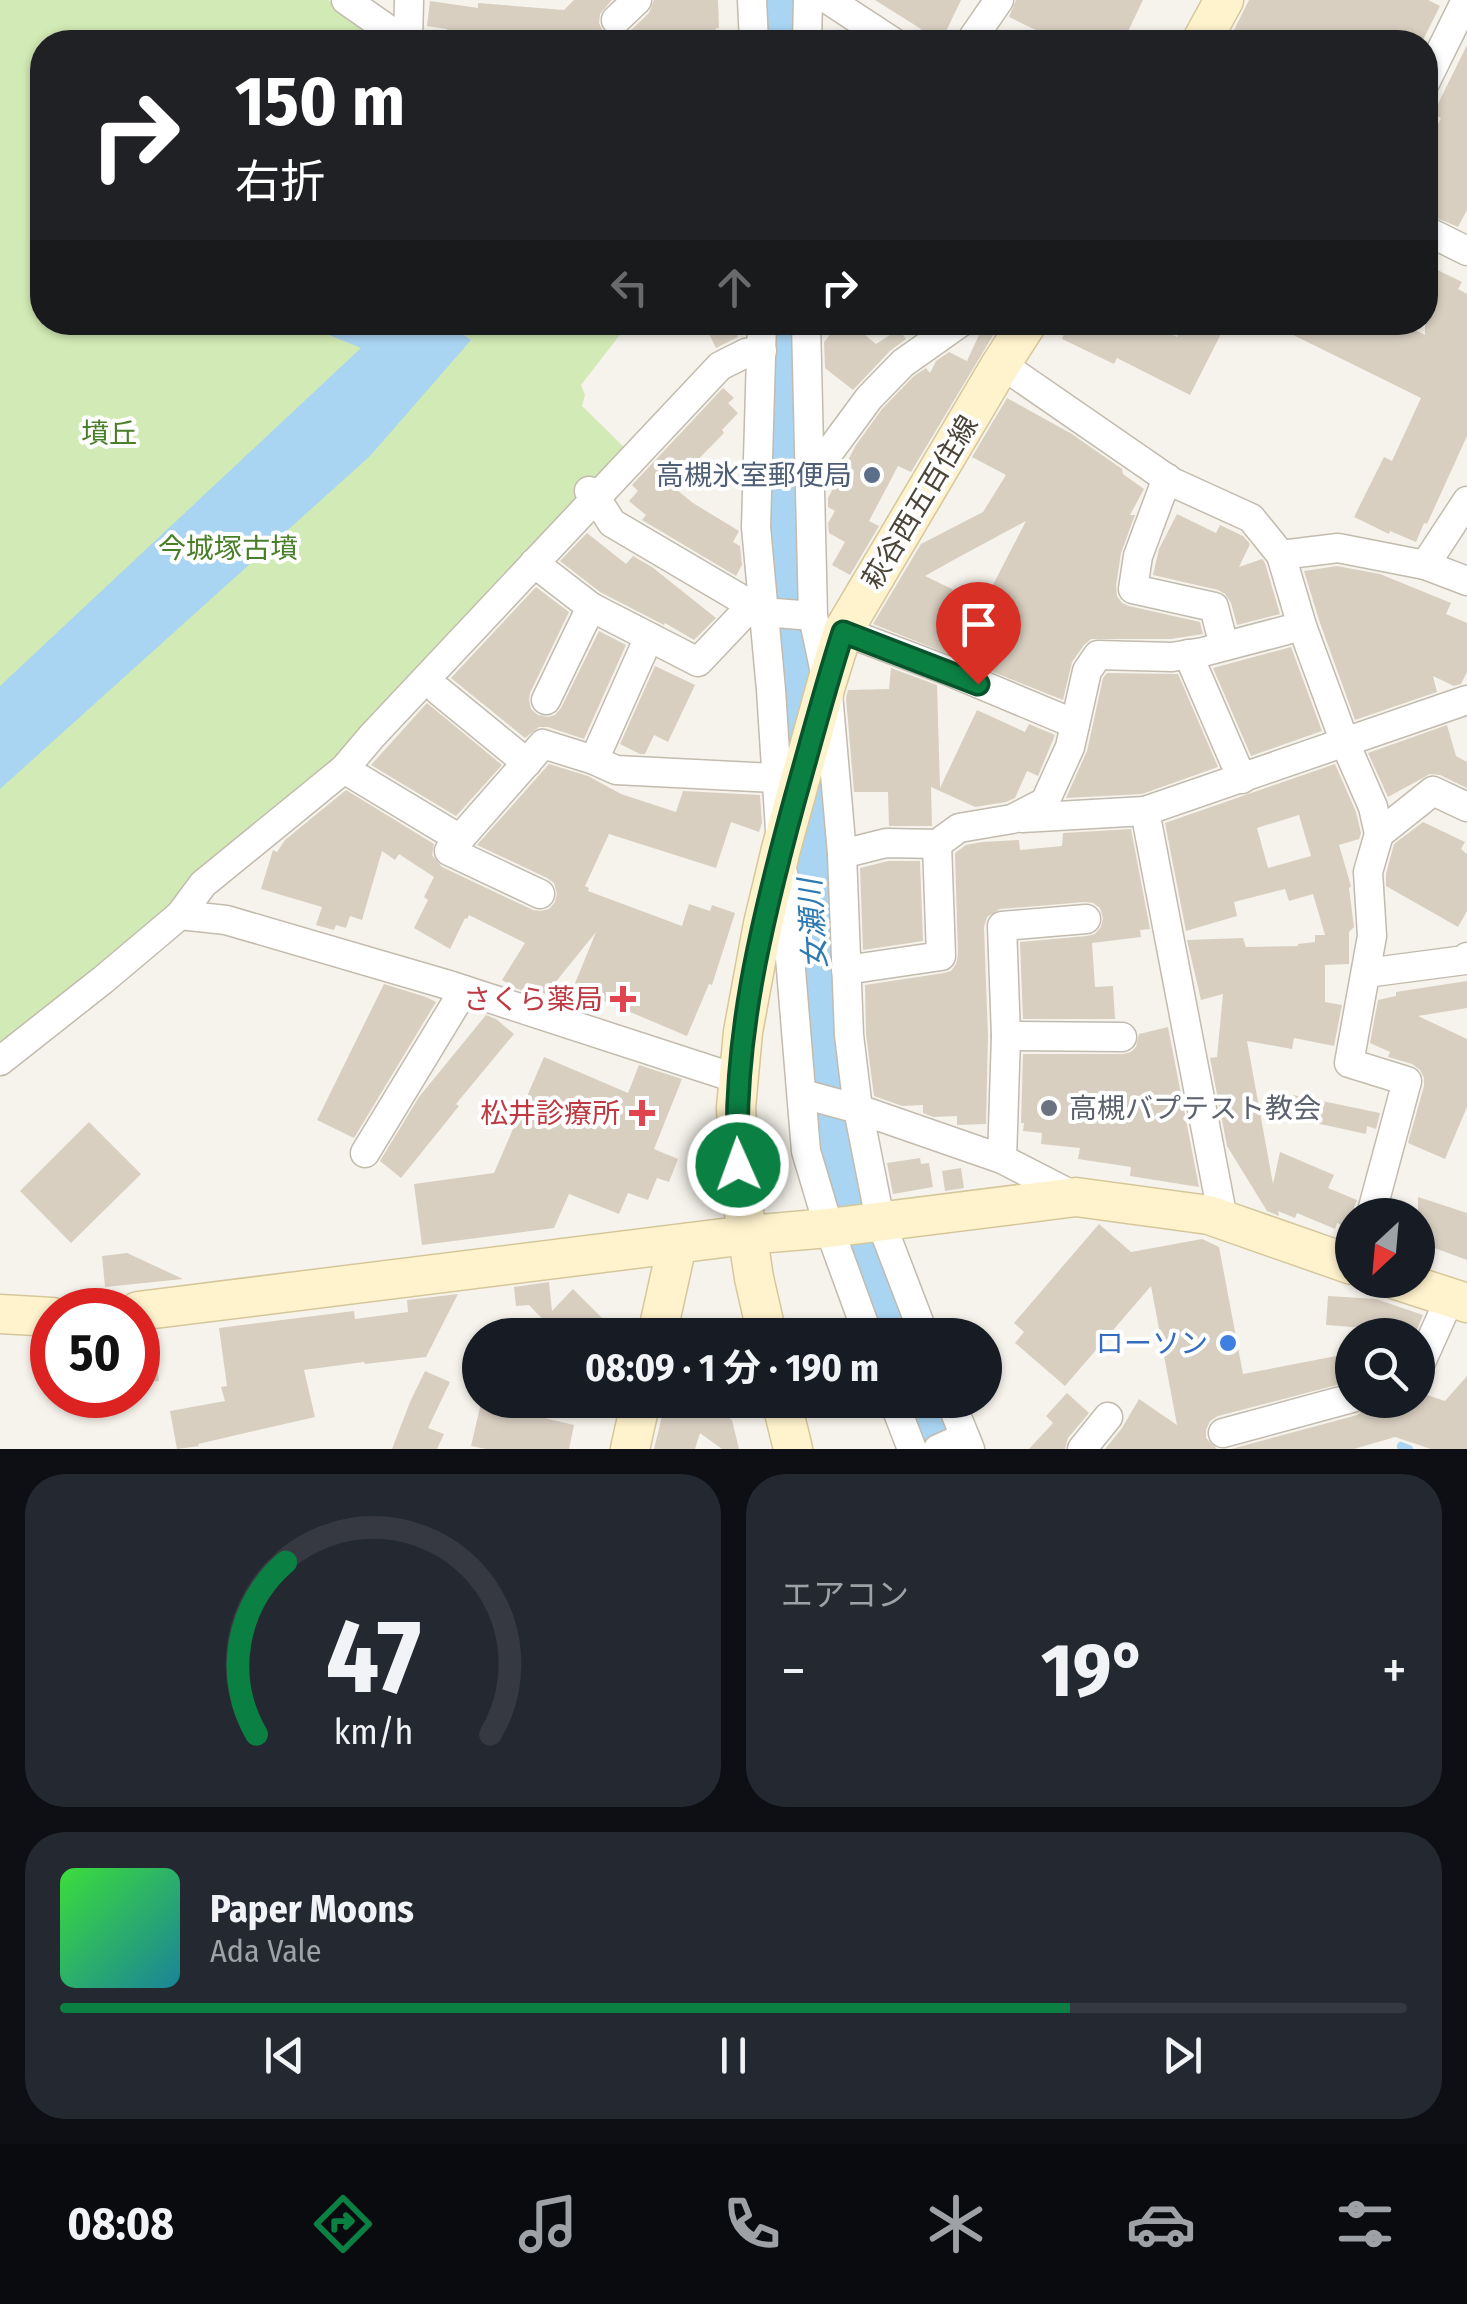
<!DOCTYPE html>
<html lang="ja">
<head>
<meta charset="utf-8">
<style>
	:root { --surface:#171b24; --page:#242831; --text:#f1f3f6; --muted:#9ea1a6; --line:#363941; --accent:#0b8043 }
	body { margin:0; font-family:"Fira Sans Condensed","Noto Sans JP",sans-serif; background:var(--page); color:var(--text); height:100vh; display:flex; flex-direction:column; font-size:38px; white-space:nowrap }
	* { box-sizing:border-box; margin:0 }
	p { font-size:32px; color:var(--muted) }
	.icon { flex:none; width:55px; height:55px; fill:none; stroke:currentColor; stroke-width:2; stroke-linecap:round; stroke-linejoin:round }
	.map { position:relative; height:1449px; overflow:hidden }
	.sheet { display:flex; flex-direction:column; gap:25px; padding:25px; background:#0d0f14; flex:1 }
	.sheet>* { flex:none }
	.guide { position:absolute; left:30px; top:30px; width:1408px; height:305px; border-radius:40px; box-shadow:0 2px 8px #0004; background:#202124; color:#fff; overflow:hidden }
	.needle { width:65px; rotate:206deg }
	.controls { position:absolute; left:1335px; top:1198px; display:grid; gap:20px }
	.controls a { display:grid; place-items:center; width:100px; height:100px; border-radius:50%; background:var(--surface); box-shadow:0 2px 8px #0004; font-size:50px }
	.speed { position:absolute; left:30px; top:1288px; display:flex; gap:20px; font-size:50px; font-weight:700; text-align:center }
	.speed>* { display:grid; place-content:center; width:130px; height:130px; border-radius:50%; background:var(--surface); box-shadow:0 2px 8px #0004; line-height:1 }
	.speed .limit { border:15px solid #d22; background:#fff; color:#111 }
	.pin { position:absolute; display:grid; place-items:center; width:85px; height:85px; color:#fff; margin:-102px -42px; border-radius:50% 50% 50% 0; rotate:-45deg; box-shadow:0 0 10px #0007 }
	.pin .icon { rotate:45deg }
	.me { position:absolute; width:110px; margin:-55px; rotate:358deg; stroke-linejoin:round; filter:drop-shadow(0 0 8px #0008) }
	.turn { display:flex; align-items:center; gap:35px; height:210px; padding:0 40px; font-size:45px }
	.turn .icon { width:130px; height:130px; stroke-width:2.5 }
	.turn b { display:block; font-size:70px; line-height:85px }
	.lanes { display:flex; align-items:center; height:95px; padding:0 40px; background:#0003; justify-content:center; gap:50px; direction:ltr }
	.lanes .off { opacity:.35 }
	.big { font-size:75px; font-weight:700; line-height:1.1 }
	.sheet .card { flex:1; display:flex; flex-direction:column; justify-content:center; gap:15px; min-width:0; padding:0 35px; border-radius:40px; background:var(--page) }
	.sheet .dial { align-items:center; gap:0 }
	.dial svg { height:260px; overflow:visible; fill:none; stroke:var(--line); stroke-width:7; stroke-linecap:round; text-anchor:middle }
	.dial text { fill:var(--text); stroke:none }
	.song { display:flex; align-items:center; gap:30px }
	.cover { width:120px; height:120px; border-radius:15px; background:linear-gradient(135deg,hsl(120 70% 55%),hsl(190 70% 35%)) }
	.played { height:10px; border-radius:5px; background:linear-gradient(90deg,var(--accent) 75%,var(--line) 75%) }
	.keys { display:flex; justify-content:space-around; direction:ltr }
	.heat { display:flex; justify-content:space-between; align-items:center; font-size:55px; direction:ltr }
	.sheet .tiles { flex:1; display:grid; gap:25px; grid-template-columns:1fr 1fr }
	.card:last-child { grid-column:span 2 }
	.trip { position:absolute; left:462px; top:1318px; width:540px; height:100px; border-radius:50px; background:var(--surface); box-shadow:0 2px 8px #0004; font-weight:700; line-height:100px; text-align:center }
	.tabs { display:flex; height:160px; justify-content:space-around; align-items:center; background:#090b0e; color:var(--muted) }
	.tabs .icon { width:70px; height:70px }
	.tabs .current { color:var(--accent) }
	.tabs b { font-size:45px; color:var(--text) }
	.map>svg:first-child { display:block }
	.green { fill:#d2eab5 }
	.water { fill:#a9d4f2 }
	.lines { fill:none; stroke-linecap:round; stroke-linejoin:round }
	.stream { stroke:#a9d4f2; stroke-width:8 }
	.river { stroke:#a9d4f2; stroke-width:45 }
	.building { fill:#d8cfc1; fill-rule:evenodd }
	.street-casing { stroke:#c2bbae; stroke-width:31 }
	.secondary-casing { stroke:#d6c79b; stroke-width:41 }
	.street { stroke:#fff; stroke-width:28 }
	.secondary { stroke:#fff3cd; stroke-width:38 }
	.route-casing { stroke:#07532c; stroke-width:25 }
	.route { stroke:#0b8043; stroke-width:18 }
	.service-dot { fill:#5c6f8a; stroke:#fff; stroke-width:4 }
	.health-dot { fill:#e0444e; stroke:#fff; stroke-width:4 }
	.worship-dot { fill:#6b7280; stroke:#fff; stroke-width:4 }
	.shop-dot { fill:#3f7fe0; stroke:#fff; stroke-width:4 }
	.labels { text-anchor:middle; dominant-baseline:central; stroke-width:8; stroke-linejoin:round; paint-order:stroke }
	.park-label { font-size:28px; fill:#4a7f2a; stroke:#fff }
	.service-label { font-size:28px; fill:#4e5e75; stroke:#fff; text-anchor:end }
	.street-label { font-size:28px; fill:#4b4439; stroke:#fff }
	.health-label { font-size:28px; fill:#be3a42; stroke:#fff; text-anchor:end }
	.worship-label { font-size:28px; fill:#5b616d; stroke:#fff; text-anchor:start }
	.shop-label { font-size:28px; fill:#366cbe; stroke:#fff; text-anchor:end }
	.water-label { font-size:30px; font-style:italic; fill:#2e7ab2; stroke:#fff }
</style>
</head>
<body>
<div class="map">
<svg width="1467" height="1449" viewBox="0 0 1467 1449">
	<rect width="100%" height="100%" fill="#f6f3ec"/>
	<path class="green" d="M0,0H328L388,42H42V322L633,323L626,327L581,385L585,395L582,406L631,454L343,755L106,964L0,1046Z"/>
	<path class="water" d="M300,323H447L471,340L370,456L0,789V686L361,348Z"/>
	<g class="lines">
		<path class="stream" d="M1401,1446L1409,1449"/>
		<g class="river">
			<path d="M774,0L775,42"/>
			<path d="M785,322L799,712L822,1072L846,1199L860,1250L895,1335"/>
			<path d="M922,1400L944,1449"/>
		</g>
	</g>
	<g class="building">
		<path d="M574,0H612L600,14L599,23L604,33L612,37H619L628,33L649,13L654,0H718L719,28H716V42H564L562,39L511,36V42H478L445,38L447,29L427,26L430,1L478,8V3L564,10Z"/>
		<path d="M875,0H961L941,42H930L918,36L921,29Z"/>
		<path d="M1016,0H1143L1123,42H1039L1044,34L1009,17Z"/>
		<path d="M1249,0H1428L1440,6L1422,42H1228Z"/>
		<path d="M1467,45V210L1458,227L1425,213L1435,190L1425,185V151L1441,118L1433,114Z"/>
		<path d="M1425,264L1462,282L1458,289L1467,294V436L1427,524L1424,523L1416,542L1390,531L1389,534L1354,517L1384,457L1392,461L1421,398L1267,322H1400L1425,335Z"/>
		<path d="M726,322H730L738,337L716,348L708,332Z"/>
		<path d="M840,322H849L876,344L899,329L906,339L890,351L853,390L825,368L824,342Z"/>
		<path d="M985,322H1001L911,472L898,466L869,521L879,526L850,575L832,565L845,542L829,533L828,523L835,511L828,507V498L856,445L882,409L914,376L926,368L930,373L936,361L949,352L967,361Z"/>
		<path d="M1069,322H1148L1177,337L1184,322H1227L1190,395L1117,358L1114,364L1062,339Z"/>
		<path d="M723,388L734,398L728,403L738,413L722,430L724,433L672,486L693,503L739,531L733,542L740,546L742,565L736,576L642,520L646,515L629,501L638,491L632,485Z"/>
		<path d="M1007,398L1072,434L1122,469L1123,474L1144,489L1130,515H1135L1121,553L1116,586L1117,596L1122,603L1129,606L1200,622L1203,634L1171,639H1091L1084,645L1072,662L1063,700L873,624L921,544L983,512L1006,475L972,457ZM1026,521L983,604L925,576L957,558Z"/>
		<path d="M1177,514L1216,533L1220,525L1243,536L1250,544L1239,567L1262,559L1265,563L1280,614L1237,625L1231,603L1225,594L1218,590L1153,575L1159,549Z"/>
		<path d="M587,533L626,564L633,556L652,567L716,618L694,640L665,623L664,625L600,592L560,561Z"/>
		<path d="M1337,566L1380,574L1451,603L1446,614L1467,623V672L1461,684L1454,686L1433,676L1437,692L1355,720L1319,620L1304,571Z"/>
		<path d="M536,587L569,612L530,693L529,700L531,709L538,715L548,717L555,715L561,708L599,631L626,645L584,739L548,727H539L525,738L451,678Z"/>
		<path d="M1291,647L1322,731L1251,756L1213,668Z"/>
		<path d="M655,666L695,685L668,742L654,735L645,754H640L620,744Z"/>
		<path d="M891,668L937,685L940,788L977,710L1025,732L1029,724L1055,735L1038,776L1027,771L1015,798L1006,802L975,807L931,787L932,826H889L888,792H854L846,698L848,690L889,689Z"/>
		<path d="M1107,673L1178,674L1218,767L1142,794L1066,798L1087,751L1103,678Z"/>
		<path d="M427,703L502,765L456,816L371,765Z"/>
		<path d="M1447,725L1456,756L1467,762V788L1440,775L1430,774L1388,797L1368,753Z"/>
		<path d="M549,764L588,776L621,794L676,812L683,791L760,795L762,823L759,832L731,822L716,868L609,834L585,886L589,888L588,891L682,926L689,904L710,911L712,905L735,913L712,985L709,984L687,1036L592,996L585,1011L567,1003L596,932L546,994L540,992L538,996L515,988L502,980L525,943L469,915L467,919L465,918L450,949L414,928L428,900L424,897L434,877L399,854L395,860L382,851L362,920L350,916L346,928L336,925L334,930L316,925L322,907L261,889L273,850L277,852L285,840L346,790L434,844L432,855L442,867L533,910L540,911L549,909L555,902L557,894L554,883L547,878L477,845Z"/>
		<path d="M1335,764L1356,812L1361,833L1359,839L1339,845L1351,886L1349,888L1354,927L1349,932V964L1325,965V1002L1342,1005L1334,1046L1294,1038L1292,1049L1247,1041L1273,1184L1280,1152L1334,1175L1328,1188L1357,1200L1346,1227L1337,1223L1335,1229L1297,1213L1295,1218L1278,1211L1279,1216L1267,1211L1227,1146L1210,1058L1217,1057L1223,994L1201,1000L1187,940L1243,938L1246,947L1298,946V944L1315,942V935H1325L1313,894L1289,901L1285,889L1234,902L1237,916L1186,931L1165,823ZM1299,815L1311,856L1268,868L1257,828Z"/>
		<path d="M1423,822L1465,842L1461,849L1467,854V911L1458,927L1386,886V874L1394,844Z"/>
		<path d="M1131,829L1150,929L1140,930L1141,937L1092,943L1095,987L1113,986L1115,1019H1023L1020,942L1087,936L1095,934L1101,927L1103,919L1100,908L1093,903L1085,902L1000,909L987,917L984,927L988,1036L986,1124L957,1125V1116L933,1117L923,1113V1105L902,1106L874,1096L866,1034L865,985L944,973L951,971L956,964L958,955L955,853L966,845L982,842L1019,840L1020,850L1062,846L1063,833Z"/>
		<path d="M888,861H920L923,941L863,950L860,868Z"/>
		<path d="M1467,981V1008L1418,1016L1467,1039V1107L1445,1159L1408,1143L1424,1086V1078L1420,1070L1412,1064L1388,1057L1390,1052L1370,1043L1378,1000L1396,996V992Z"/>
		<path d="M384,984L426,997L436,1002L354,1138L317,1120Z"/>
		<path d="M486,1015L496,1019L514,1034L456,1104L459,1106L401,1178L380,1161L419,1097Z"/>
		<path d="M1168,1027L1199,1187L1130,1176L1131,1167L1078,1159L1080,1148L1041,1144L1042,1133L1023,1131L1024,1123H1021L1023,1054H1123L1131,1052L1136,1047L1139,1034Z"/>
		<path d="M544,1057L628,1093L639,1065L682,1079L654,1149L678,1159L669,1182L657,1178L648,1200L628,1193L619,1214L569,1194L554,1228L422,1245L414,1184L494,1173Z"/>
		<path d="M1293,1095L1380,1113L1376,1129L1367,1126L1366,1134L1288,1117Z"/>
		<path d="M89,1122L141,1174L71,1243L20,1191Z"/>
		<path d="M920,1158L921,1164L929,1163L933,1187L893,1194L887,1163Z"/>
		<path d="M961,1168L964,1188L945,1191L942,1171Z"/>
		<path d="M1418,1197L1467,1213V1260L1418,1242Z"/>
		<path d="M1099,1224L1131,1252L1202,1239L1219,1247L1243,1374L1352,1353V1381L1218,1416L1210,1421L1206,1430V1438L1217,1449H1105L1122,1428L1139,1399L1177,1425L1151,1286L1065,1386L1015,1343L1024,1332L1014,1323Z"/>
		<path d="M127,1253L183,1279L105,1287L102,1256Z"/>
		<path d="M549,1282L552,1311L573,1289L609,1325L600,1335H558L529,1305L516,1306L514,1287Z"/>
		<path d="M458,1294L426,1357L365,1364L364,1362L304,1370L315,1417L198,1444L199,1446L177,1449L170,1411L225,1401L221,1387L227,1386L219,1328L354,1311L355,1319L408,1312L407,1300Z"/>
		<path d="M1328,1296L1376,1299L1423,1315L1416,1332L1326,1325Z"/>
		<path d="M153,1332L159,1381L138,1383V1333Z"/>
		<path d="M425,1371L450,1382L428,1428L444,1434L437,1449H392L410,1402Z"/>
		<path d="M1467,1376V1449H1431L1395,1437L1354,1449H1231L1357,1415L1366,1408L1394,1400H1418V1392L1445,1401Z"/>
		<path d="M1067,1393L1089,1413L1068,1438L1065,1449H1029L1053,1423L1046,1416Z"/>
		<path d="M666,1400H704L732,1420L739,1449H722L700,1433L695,1449H654Z"/>
		<path d="M481,1403L574,1425L569,1449H486L471,1446Z"/>
	</g>
	<g class="lines">
		<defs>
			<g id="street">
				<path d="M346,0L406,42"/>
				<path d="M752,0L754,42"/>
				<path d="M829,0L893,42"/>
				<path d="M616,20L637,0"/>
				<path d="M408,42L409,0"/>
				<path d="M807,42L808,0"/>
				<path d="M970,42L999,0"/>
				<path d="M1425,83L1466,0"/>
				<path d="M1425,230L1467,251"/>
				<path d="M762,322L756,527L771,690L780,830"/>
				<path d="M806,322L813,616L827,682L842,854L849,1035L858,1109L880,1220L924,1335"/>
				<path d="M1001,364L1172,482L1251,518L1281,555L1302,626L1345,743L1373,807L1379,834L1368,872L1372,936L1349,1063L1407,1081L1371,1215"/>
				<path d="M810,478L869,398L903,363L961,322"/>
				<path d="M1167,478L1138,556L1133,589L1214,607L1224,646"/>
				<path d="M589,491L596,498L612,523L763,612L813,616"/>
				<path d="M1467,501L1425,565L1467,581"/>
				<path d="M1281,555L1338,548L1425,565"/>
				<path d="M534,563L591,607L698,662L752,605"/>
				<path d="M843,631L946,670L1075,724"/>
				<path d="M1188,654L1242,779"/>
				<path d="M439,691L527,763"/>
				<path d="M546,700L591,607"/>
				<path d="M594,760L649,637"/>
				<path d="M344,769L460,839"/>
				<path d="M1145,811L1223,1219"/>
				<path d="M1022,818L1145,811L1467,700"/>
				<path d="M1379,834L1433,791L1467,807"/>
				<path d="M842,854L886,843L937,844L959,828L1012,819L1045,802L1070,747L1087,671L1098,655L1172,657L1203,652L1302,626"/>
				<path d="M783,873L806,1151L829,1228L868,1335"/>
				<path d="M540,894L449,851L543,744L594,760L616,770L775,778"/>
				<path d="M180,915L226,920L452,986L738,1079"/>
				<path d="M846,970L941,956L937,844"/>
				<path d="M1366,973L1465,960L1467,957"/>
				<path d="M1006,1036L1122,1037"/>
				<path d="M0,1061L104,979L180,915L203,884L344,769L372,736L720,366L746,353L762,351"/>
				<path d="M803,1094L858,1109L1002,1159L1076,1197"/>
				<path d="M365,1153L464,990"/>
				<path d="M1002,1159L1006,1036L1002,926L1086,919"/>
				<path d="M1418,1369L1450,1298"/>
				<path d="M893,1400L912,1449"/>
				<path d="M950,1400L970,1449"/>
				<path d="M1223,1433L1352,1398"/>
				<path d="M938,1449L965,1437"/>
				<path d="M1082,1449L1108,1417"/>
			</g>
			<g id="secondary">
				<path d="M1201,42L1224,0"/>
				<path d="M1396,1280L1467,1303"/>
				<path d="M138,1311L747,1235L829,1228L1076,1197L1209,1215L1352,1265"/>
				<path d="M0,1314L52,1317"/>
				<path d="M657,1335L677,1245"/>
				<path d="M767,1335L754,1278L741,1193L736,1108L743,1032L763,924L781,849L827,682L843,631L1001,364L1028,322"/>
				<path d="M781,1400L793,1449"/>
				<path d="M630,1449L641,1400"/>
			</g>
		</defs>
		<use href="#street" class="street-casing"/>
		<use href="#secondary" class="secondary-casing"/>
		<use href="#street" class="street"/>
		<use href="#secondary" class="secondary"/>
	</g>
	<g class="lines">
		<defs>
			<path id="route" d="M738,1165C732,1041 762,920 794,802C810,745 825,688 843,632L978,684"/>
		</defs>
		<use href="#route" class="route-casing"/>
		<use href="#route" class="route"/>
	</g>
	<circle class="service-dot" cx="872" cy="475" r="10"/>
	<g class="health-dot">
		<path d="M618 984h10v10h10v10h-10v10h-10v-10h-10v-10h10z"/>
		<path d="M637 1098h10v10h10v10h-10v10h-10v-10h-10v-10h10z"/>
	</g>
	<circle class="worship-dot" cx="1049" cy="1108" r="10"/>
	<circle class="shop-dot" cx="1228" cy="1343" r="10"/>
	<g class="labels">
		<g class="park-label">
			<text x="109" y="433">墳丘</text>
			<text x="228" y="548">今城塚古墳</text>
		</g>
		<g class="service-label">
			<text x="852" y="475">高槻氷室郵便局</text>
		</g>
		<g class="street-label">
			<text transform="translate(920 502) rotate(-59)">萩谷西五百住線</text>
		</g>
		<g class="health-label">
			<text x="603" y="999">さくら薬局</text>
			<text x="620" y="1113">松井診療所</text>
		</g>
		<g class="worship-label">
			<text x="1069" y="1108">高槻バプテスト教会</text>
		</g>
		<g class="shop-label">
			<text x="1208" y="1343">ローソン</text>
		</g>
		<g class="water-label">
			<text transform="translate(813 924) rotate(-94)">女瀬川</text>
		</g>
	</g>
</svg>
<div class="controls">
<a><svg class="needle" viewBox="-14 -14 28 28"><path d="M0-13l5 13h-10z" fill="#e53935"/><path d="M0 13l5-13h-10z" fill="#9ea1a6"/></svg></a>
<a><svg class="icon" aria-label="search" viewBox="0 0 24 24"><circle cx="10" cy="10" r="6"/><path d="M15 15l6 6"/></svg></a>
</div>
<div class="speed"><div class="limit">50</div></div>
<div class="pin" style="left:978px;top:684px;background:#d93025"><svg class="icon" aria-label="arrive" viewBox="0 0 24 24"><path d="M6 21V4h12l-3 4 3 4H6"/></svg></div>
<svg class="me" style="left:738px;top:1165px" viewBox="-20 -20 40 40"><circle r="17" fill="#0b8043" stroke="#fff" stroke-width="3"/><path d="M0-11L8 9 0 5-8 9z" fill="#fff"/></svg>
<div class="trip">08:09 · 1 分 · 190 m</div>
<div class="guide">
<div class="turn"><svg class="icon" aria-label="right" viewBox="0 0 24 24"><path d="M7 20v-9h11M14 6l5 5-5 5"/></svg><div><b>150 m</b>右折</div></div>
<div class="lanes"><svg class="icon off" aria-label="left" viewBox="0 0 24 24"><path d="M17 20v-9H6M10 6l-5 5 5 5"/></svg><svg class="icon off" aria-label="ahead" viewBox="0 0 24 24"><path d="M12 20V5M6 11l6-6 6 6"/></svg><svg class="icon" aria-label="right" viewBox="0 0 24 24"><path d="M7 20v-9h11M14 6l5 5-5 5"/></svg></div>
</div>
</div>
<section class="sheet">
<div class="tiles">
<div class="card dial"><svg viewBox="0 0 100 80">
<path d="M14 69A42 42 0 1 1 86 69"/>
<path d="M14 69A42 42 0 0 1 23 16" stroke="#0b8043"/>
<text x="50" y="56" font-size="32" font-weight="700">47</text>
<text x="50" y="72" font-size="11">km/h</text>
</svg></div>
<div class="card"><p>エアコン</p>
<div class="heat"><a>−</a><b class="big">19°</b><a>+</a></div>
</div>
<div class="card">
<div class="song"><i class="cover"></i><div><b>Paper Moons</b><p>Ada Vale</p></div></div>
<div class="played"></div>
<div class="keys"><svg class="icon" aria-label="previous" viewBox="0 0 24 24"><path d="M18 5L8 12l10 7zM5 5v14"/></svg><svg class="icon" aria-label="pause" viewBox="0 0 24 24"><path d="M8 5v14M16 5v14"/></svg><svg class="icon" aria-label="next" viewBox="0 0 24 24"><path d="M6 5l10 7-10 7zM19 5v14"/></svg></div>
</div>
</div>
</section>
<nav class="tabs">
<b>08:08</b>
<svg class="icon current" aria-label="directions" viewBox="0 0 24 24"><path d="M12 3l9 9-9 9-9-9zM9 14v-3h6M13 9l2 2-2 2"/></svg>
<svg class="icon" aria-label="music" viewBox="0 0 24 24"><path d="M9 18V5l10-2v13"/><circle cx="6" cy="18" r="3"/><circle cx="16" cy="16" r="3"/></svg>
<svg class="icon" aria-label="phone" viewBox="0 0 24 24"><path d="M5 4h4l2 5-3 2q2 4 5 5l2-3 5 2v4C11 20 4 13 5 4z"/></svg>
<svg class="icon" aria-label="climate" viewBox="0 0 24 24"><path d="M12 3v18M4 7l16 10M4 17L20 7"/></svg>
<svg class="icon" aria-label="car" viewBox="0 0 24 24"><path d="M5 17H2v-5l4-1 3-4h7l3 4 3 1v5h-3M9 17h6M6 11h13"/><circle cx="7" cy="17" r="2"/><circle cx="17" cy="17" r="2"/></svg>
<svg class="icon" aria-label="filters" viewBox="0 0 24 24"><path d="M4 7h16M4 17h16"/><circle cx="9" cy="7" r="2"/><circle cx="15" cy="17" r="2"/></svg>
</nav>
</body>
</html>
